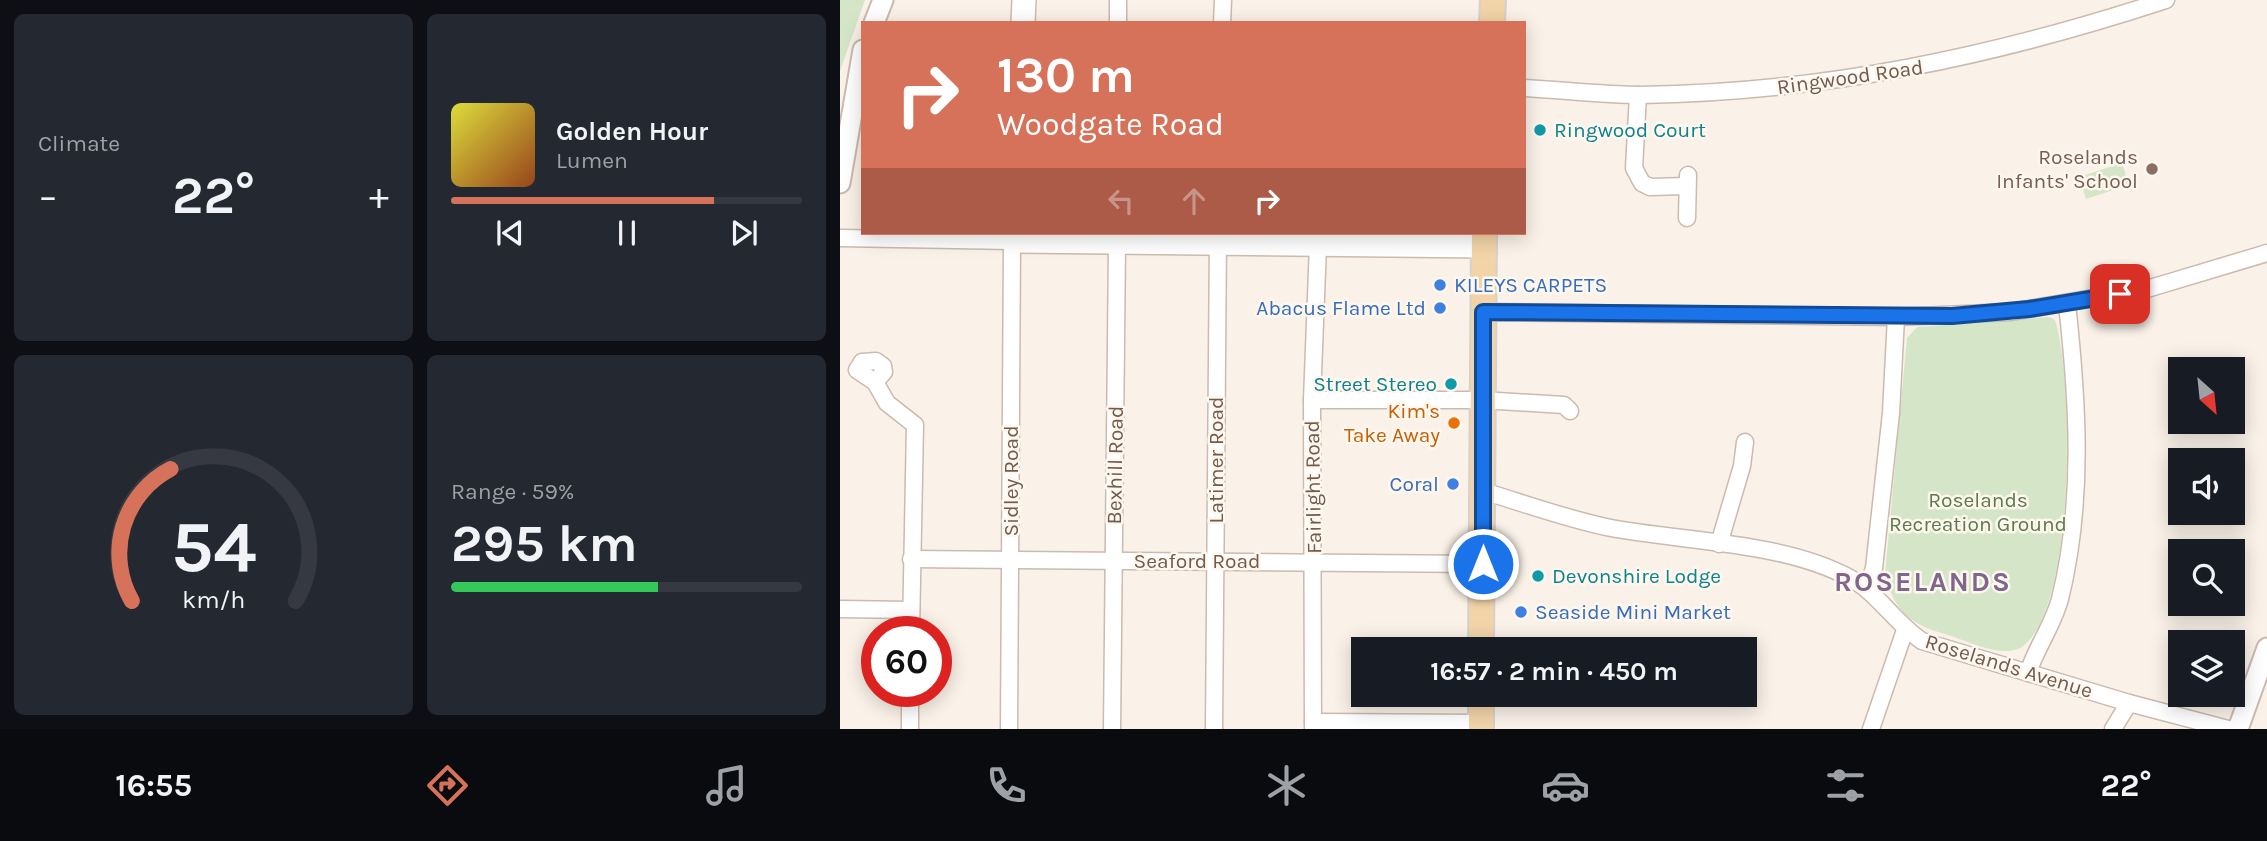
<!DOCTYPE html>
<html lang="en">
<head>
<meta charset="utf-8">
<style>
	:root { --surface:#171b24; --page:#242831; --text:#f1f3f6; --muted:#9ea1a6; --line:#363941; --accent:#d7725a }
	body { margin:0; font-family:Karla,sans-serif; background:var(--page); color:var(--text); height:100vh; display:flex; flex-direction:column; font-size:26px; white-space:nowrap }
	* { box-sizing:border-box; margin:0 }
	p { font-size:23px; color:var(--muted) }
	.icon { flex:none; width:38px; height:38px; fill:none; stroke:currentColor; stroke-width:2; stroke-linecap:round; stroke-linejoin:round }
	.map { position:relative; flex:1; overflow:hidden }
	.drawer { display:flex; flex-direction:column; gap:14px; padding:14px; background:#0d0f14; width:840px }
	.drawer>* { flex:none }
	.banner { position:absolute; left:21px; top:21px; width:665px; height:214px; border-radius:0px; box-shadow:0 4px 18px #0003; background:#d7725a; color:#fff; overflow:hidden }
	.needle { width:46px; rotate:153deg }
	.controls { position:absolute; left:1328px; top:357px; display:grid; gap:14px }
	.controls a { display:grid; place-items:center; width:77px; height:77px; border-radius:0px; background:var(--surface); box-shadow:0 4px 18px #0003; font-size:35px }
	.speed { position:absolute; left:21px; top:616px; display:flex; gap:14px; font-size:35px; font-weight:700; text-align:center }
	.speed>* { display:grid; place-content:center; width:91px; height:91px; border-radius:50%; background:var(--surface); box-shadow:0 4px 18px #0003; line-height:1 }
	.speed .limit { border:10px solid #d22; background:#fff; color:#111 }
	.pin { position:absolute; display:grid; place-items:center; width:60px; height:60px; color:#fff; margin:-30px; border-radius:14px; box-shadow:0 4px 10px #0006 }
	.me { position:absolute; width:77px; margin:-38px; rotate:0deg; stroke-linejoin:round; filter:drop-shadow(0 0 5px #0008) }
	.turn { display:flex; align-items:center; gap:24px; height:147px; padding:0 21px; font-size:32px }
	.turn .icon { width:91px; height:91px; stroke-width:2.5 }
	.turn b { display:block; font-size:49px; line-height:60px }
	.lanes { display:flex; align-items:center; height:66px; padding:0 21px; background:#0003; justify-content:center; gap:35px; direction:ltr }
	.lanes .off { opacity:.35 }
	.big { font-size:52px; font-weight:700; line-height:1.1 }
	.drawer .widget { flex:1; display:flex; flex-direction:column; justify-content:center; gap:10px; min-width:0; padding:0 24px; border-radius:10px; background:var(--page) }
	.drawer .dial { align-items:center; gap:0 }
	.dial svg { height:182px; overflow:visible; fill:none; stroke:var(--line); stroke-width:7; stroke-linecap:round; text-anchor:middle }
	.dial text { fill:var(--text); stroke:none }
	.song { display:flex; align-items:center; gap:21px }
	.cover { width:84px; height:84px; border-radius:10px; background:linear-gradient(135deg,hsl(60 70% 55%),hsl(20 70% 35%)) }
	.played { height:7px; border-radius:4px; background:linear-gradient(90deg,var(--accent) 75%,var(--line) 75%) }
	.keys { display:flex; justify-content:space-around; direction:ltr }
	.heat { display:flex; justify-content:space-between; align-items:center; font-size:38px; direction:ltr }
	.charge { height:10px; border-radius:5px; background:linear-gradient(90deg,#34c759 59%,var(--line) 0) }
	.drawer .tiles { flex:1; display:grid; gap:14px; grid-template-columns:repeat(2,1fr) }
	.trip { position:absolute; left:511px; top:637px; width:406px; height:70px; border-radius:0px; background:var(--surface); box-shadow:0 4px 18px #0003; font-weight:700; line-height:70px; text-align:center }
	.tab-bar { display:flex; height:112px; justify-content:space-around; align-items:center; background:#090b0e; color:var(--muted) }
	.tab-bar .icon { width:49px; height:49px }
	.tab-bar .selected { color:var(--accent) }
	.tab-bar b { font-size:32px; color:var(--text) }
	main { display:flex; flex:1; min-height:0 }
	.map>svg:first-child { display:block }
	.green { fill:#d5e6c8 }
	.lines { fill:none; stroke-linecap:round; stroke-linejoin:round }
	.minor-casing { stroke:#cbbaaf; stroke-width:19 }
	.tertiary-casing { stroke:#cbbaaf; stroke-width:23 }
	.secondary-casing { stroke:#cdbbad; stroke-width:26 }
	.primary-casing { stroke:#d7d1ce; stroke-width:28 }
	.minor { stroke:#fff; stroke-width:16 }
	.tertiary { stroke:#fff; stroke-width:19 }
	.secondary { stroke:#fff; stroke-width:23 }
	.primary { stroke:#f2d4a8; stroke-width:24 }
	.route-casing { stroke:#114b97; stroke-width:18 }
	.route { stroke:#1a73e8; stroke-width:12 }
	.culture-dot { fill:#0f9aa8; stroke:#fdf7ee; stroke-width:2.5 }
	.education-dot { fill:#8d6e63; stroke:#fdf7ee; stroke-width:2.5 }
	.shop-dot { fill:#3f7fe0; stroke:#fdf7ee; stroke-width:2.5 }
	.food-dot { fill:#e8710a; stroke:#fdf7ee; stroke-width:2.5 }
	.labels { text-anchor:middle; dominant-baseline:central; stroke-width:5; stroke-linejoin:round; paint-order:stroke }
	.street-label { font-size:21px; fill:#715a4f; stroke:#fdf7ee }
	.culture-label { font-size:21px; fill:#0d838f; stroke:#fdf7ee; text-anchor:start }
	.education-label { font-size:21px; fill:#785e54; stroke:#fdf7ee; text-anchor:end }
	.shop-label { font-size:21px; fill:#366cbe; stroke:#fdf7ee; text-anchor:start }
	.food-label { font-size:21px; fill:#c56008; stroke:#fdf7ee; text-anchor:end }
	.park-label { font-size:21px; fill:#5b7b4b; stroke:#fdf7ee }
	.district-label { font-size:28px; font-weight:bold; letter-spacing:2px; fill:#7f668d; stroke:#fdf7ee }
</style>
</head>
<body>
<main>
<section class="drawer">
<div class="tiles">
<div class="widget"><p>Climate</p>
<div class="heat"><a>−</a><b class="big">22°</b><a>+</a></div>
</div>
<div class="widget">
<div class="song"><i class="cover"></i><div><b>Golden Hour</b><p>Lumen</p></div></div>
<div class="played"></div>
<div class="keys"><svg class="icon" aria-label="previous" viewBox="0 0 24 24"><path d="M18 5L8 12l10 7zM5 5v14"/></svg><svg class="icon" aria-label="pause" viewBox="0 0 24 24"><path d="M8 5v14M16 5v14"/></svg><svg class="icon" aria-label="next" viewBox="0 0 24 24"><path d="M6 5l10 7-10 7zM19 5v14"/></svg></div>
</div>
<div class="widget dial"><svg viewBox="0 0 100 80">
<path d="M14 69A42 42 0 1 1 86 69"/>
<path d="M14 69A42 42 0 0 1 31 11" stroke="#d7725a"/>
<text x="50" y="56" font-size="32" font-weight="700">54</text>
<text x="50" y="72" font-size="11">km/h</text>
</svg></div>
<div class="widget"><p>Range · 59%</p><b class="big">295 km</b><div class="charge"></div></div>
</div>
</section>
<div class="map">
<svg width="1427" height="729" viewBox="0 0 1427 729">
	<rect width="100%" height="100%" fill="#faf2e8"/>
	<g class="green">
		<path d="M0,0H25L0,71Z"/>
		<path d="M1282,163L1289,185L1246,199L1239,177Z"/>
		<path d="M1209,317L1215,320C1234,376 1236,615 1180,648C1161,658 1127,641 1108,635C1071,625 1054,612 1045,574L1067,338L1077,327Z"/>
	</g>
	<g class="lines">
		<defs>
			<g id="minor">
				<path d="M278,0V23"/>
				<path d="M382,23L383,0"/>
				<path d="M684,88C723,90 762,95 801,95C985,92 1152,57 1326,0"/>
				<path d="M798,95L794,168L802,183L810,187L847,186"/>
				<path d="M847,218L848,175"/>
				<path d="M0,238L172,241L169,729"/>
				<path d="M643,312L1056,317L1171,312L1307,289L1427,253"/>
				<path d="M35,382L17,370L22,362L36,361L43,366L44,372L35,382L47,403L75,425L71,632"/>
				<path d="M472,400H642L724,405L730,411"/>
				<path d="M643,491C683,503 724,518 766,527C842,542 942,541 1010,578C1038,593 1055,623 1082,641L1289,703L1388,729"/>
				<path d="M879,544L902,466L905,442"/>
				<path d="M71,559L643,564"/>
				<path d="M1027,589L1034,568L1051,413L1056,317"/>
				<path d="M0,609L71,610"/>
				<path d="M1188,673C1196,648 1213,625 1220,599C1244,502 1238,403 1227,304"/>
				<path d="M473,722L641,723"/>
				<path d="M70,729V691"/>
				<path d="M272,729L277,244"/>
				<path d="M374,729L378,235"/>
				<path d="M473,729L472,400L478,245"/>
				<path d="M1031,729L1065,630"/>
				<path d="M1273,729L1289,703"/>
			</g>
			<g id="tertiary">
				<path d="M34,23L43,0"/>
				<path d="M0,183L23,50"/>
				<path d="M1398,729L1427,648"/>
			</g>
			<g id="secondary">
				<path d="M183,23L184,0"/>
				<path d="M172,233V241L644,246"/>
			</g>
			<g id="primary">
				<path d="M652,23L653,0"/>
				<path d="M641,649L644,233"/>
				<path d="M641,729V695"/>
			</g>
		</defs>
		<use href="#minor" class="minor-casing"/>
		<use href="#tertiary" class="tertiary-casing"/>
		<use href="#secondary" class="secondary-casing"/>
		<use href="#primary" class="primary-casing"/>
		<use href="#minor" class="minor"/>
		<use href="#tertiary" class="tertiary"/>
		<use href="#secondary" class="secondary"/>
		<use href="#primary" class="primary"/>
	</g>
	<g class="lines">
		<defs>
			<path id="route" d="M643,564V312L1112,316L1189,309L1280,294"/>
		</defs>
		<use href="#route" class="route-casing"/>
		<use href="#route" class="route"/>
	</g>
	<g class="culture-dot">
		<circle cx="700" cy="130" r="7"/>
		<circle cx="611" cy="384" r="7"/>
		<circle cx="698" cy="576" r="7"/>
	</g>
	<circle class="education-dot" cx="1312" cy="169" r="7"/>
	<g class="shop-dot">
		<circle cx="600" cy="285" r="7"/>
		<circle cx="600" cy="308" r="7"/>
		<circle cx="613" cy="484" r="7"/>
		<circle cx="681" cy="612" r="7"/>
	</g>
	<circle class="food-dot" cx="614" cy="423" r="7"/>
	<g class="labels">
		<g class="street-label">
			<text transform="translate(1010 77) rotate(-8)">Ringwood Road</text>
			<text transform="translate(376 460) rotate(-90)">Latimer Road</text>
			<text transform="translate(275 465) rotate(-89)">Bexhill Road</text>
			<text transform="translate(171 481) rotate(-90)">Sidley Road</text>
			<text transform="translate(473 487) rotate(-91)">Fairlight Road</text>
			<text x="357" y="561">Seaford Road</text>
			<text transform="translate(1169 666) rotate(17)">Roselands Avenue</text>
		</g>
		<g class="culture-label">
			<text x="714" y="130">Ringwood Court</text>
			<text x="597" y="384" text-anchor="end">Street Stereo</text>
			<text x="712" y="576">Devonshire Lodge</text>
		</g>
		<g class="education-label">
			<text x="1298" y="157">Roselands<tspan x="1298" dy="24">Infants' School</tspan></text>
		</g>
		<g class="shop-label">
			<text x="614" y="285">KILEYS CARPETS</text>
			<text x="586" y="308" text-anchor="end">Abacus Flame Ltd</text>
			<text x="599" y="484" text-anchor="end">Coral</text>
			<text x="695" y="612">Seaside Mini Market</text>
		</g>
		<g class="food-label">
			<text x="600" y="411">Kim's<tspan x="600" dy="24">Take Away</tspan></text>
		</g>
		<g class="park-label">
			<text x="1138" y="500">Roselands<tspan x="1138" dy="24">Recreation Ground</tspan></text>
		</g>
		<g class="district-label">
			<text x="1083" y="581">ROSELANDS</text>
		</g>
	</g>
</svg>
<div class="controls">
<a><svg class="needle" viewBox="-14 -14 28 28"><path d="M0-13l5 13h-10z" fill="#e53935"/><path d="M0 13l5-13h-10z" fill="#9ea1a6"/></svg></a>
<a><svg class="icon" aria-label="sound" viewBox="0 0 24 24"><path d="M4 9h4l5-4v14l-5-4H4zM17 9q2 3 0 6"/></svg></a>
<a><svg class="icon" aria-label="search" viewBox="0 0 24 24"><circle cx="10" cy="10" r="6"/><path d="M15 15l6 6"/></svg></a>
<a><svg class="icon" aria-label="layers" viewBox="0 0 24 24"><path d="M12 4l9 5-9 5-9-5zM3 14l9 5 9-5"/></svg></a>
</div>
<div class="speed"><div class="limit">60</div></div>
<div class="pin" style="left:1280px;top:294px;background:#d93025"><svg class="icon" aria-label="arrive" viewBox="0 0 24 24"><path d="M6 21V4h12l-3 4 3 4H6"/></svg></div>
<svg class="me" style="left:643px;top:564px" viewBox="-20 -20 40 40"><circle r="17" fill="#1a73e8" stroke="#fff" stroke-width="3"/><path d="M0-11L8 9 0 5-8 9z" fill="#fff"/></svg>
<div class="trip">16:57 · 2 min · 450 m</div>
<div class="banner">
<div class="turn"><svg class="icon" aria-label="right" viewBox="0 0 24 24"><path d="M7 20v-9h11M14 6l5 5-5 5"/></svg><div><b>130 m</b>Woodgate Road</div></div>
<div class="lanes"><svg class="icon off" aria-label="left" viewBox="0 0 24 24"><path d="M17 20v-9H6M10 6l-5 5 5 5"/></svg><svg class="icon off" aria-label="ahead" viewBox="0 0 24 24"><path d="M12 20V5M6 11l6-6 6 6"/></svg><svg class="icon" aria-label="right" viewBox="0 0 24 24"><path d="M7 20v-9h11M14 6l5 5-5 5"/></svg></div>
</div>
</div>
</main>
<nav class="tab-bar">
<b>16:55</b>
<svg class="icon selected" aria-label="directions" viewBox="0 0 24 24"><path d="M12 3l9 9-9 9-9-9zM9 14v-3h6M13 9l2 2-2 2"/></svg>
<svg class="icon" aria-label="music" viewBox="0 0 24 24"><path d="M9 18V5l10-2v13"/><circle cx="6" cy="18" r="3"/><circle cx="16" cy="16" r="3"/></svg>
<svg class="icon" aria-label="phone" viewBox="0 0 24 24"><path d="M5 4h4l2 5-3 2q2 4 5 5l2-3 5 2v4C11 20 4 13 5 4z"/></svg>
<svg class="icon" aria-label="climate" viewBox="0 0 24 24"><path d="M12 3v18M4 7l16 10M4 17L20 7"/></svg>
<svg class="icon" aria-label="car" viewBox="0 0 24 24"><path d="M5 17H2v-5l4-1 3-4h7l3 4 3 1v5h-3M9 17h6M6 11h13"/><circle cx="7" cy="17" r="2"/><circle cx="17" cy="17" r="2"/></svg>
<svg class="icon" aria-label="filters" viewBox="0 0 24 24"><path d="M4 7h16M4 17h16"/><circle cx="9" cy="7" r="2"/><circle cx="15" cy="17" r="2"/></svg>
<b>22°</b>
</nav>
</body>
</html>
